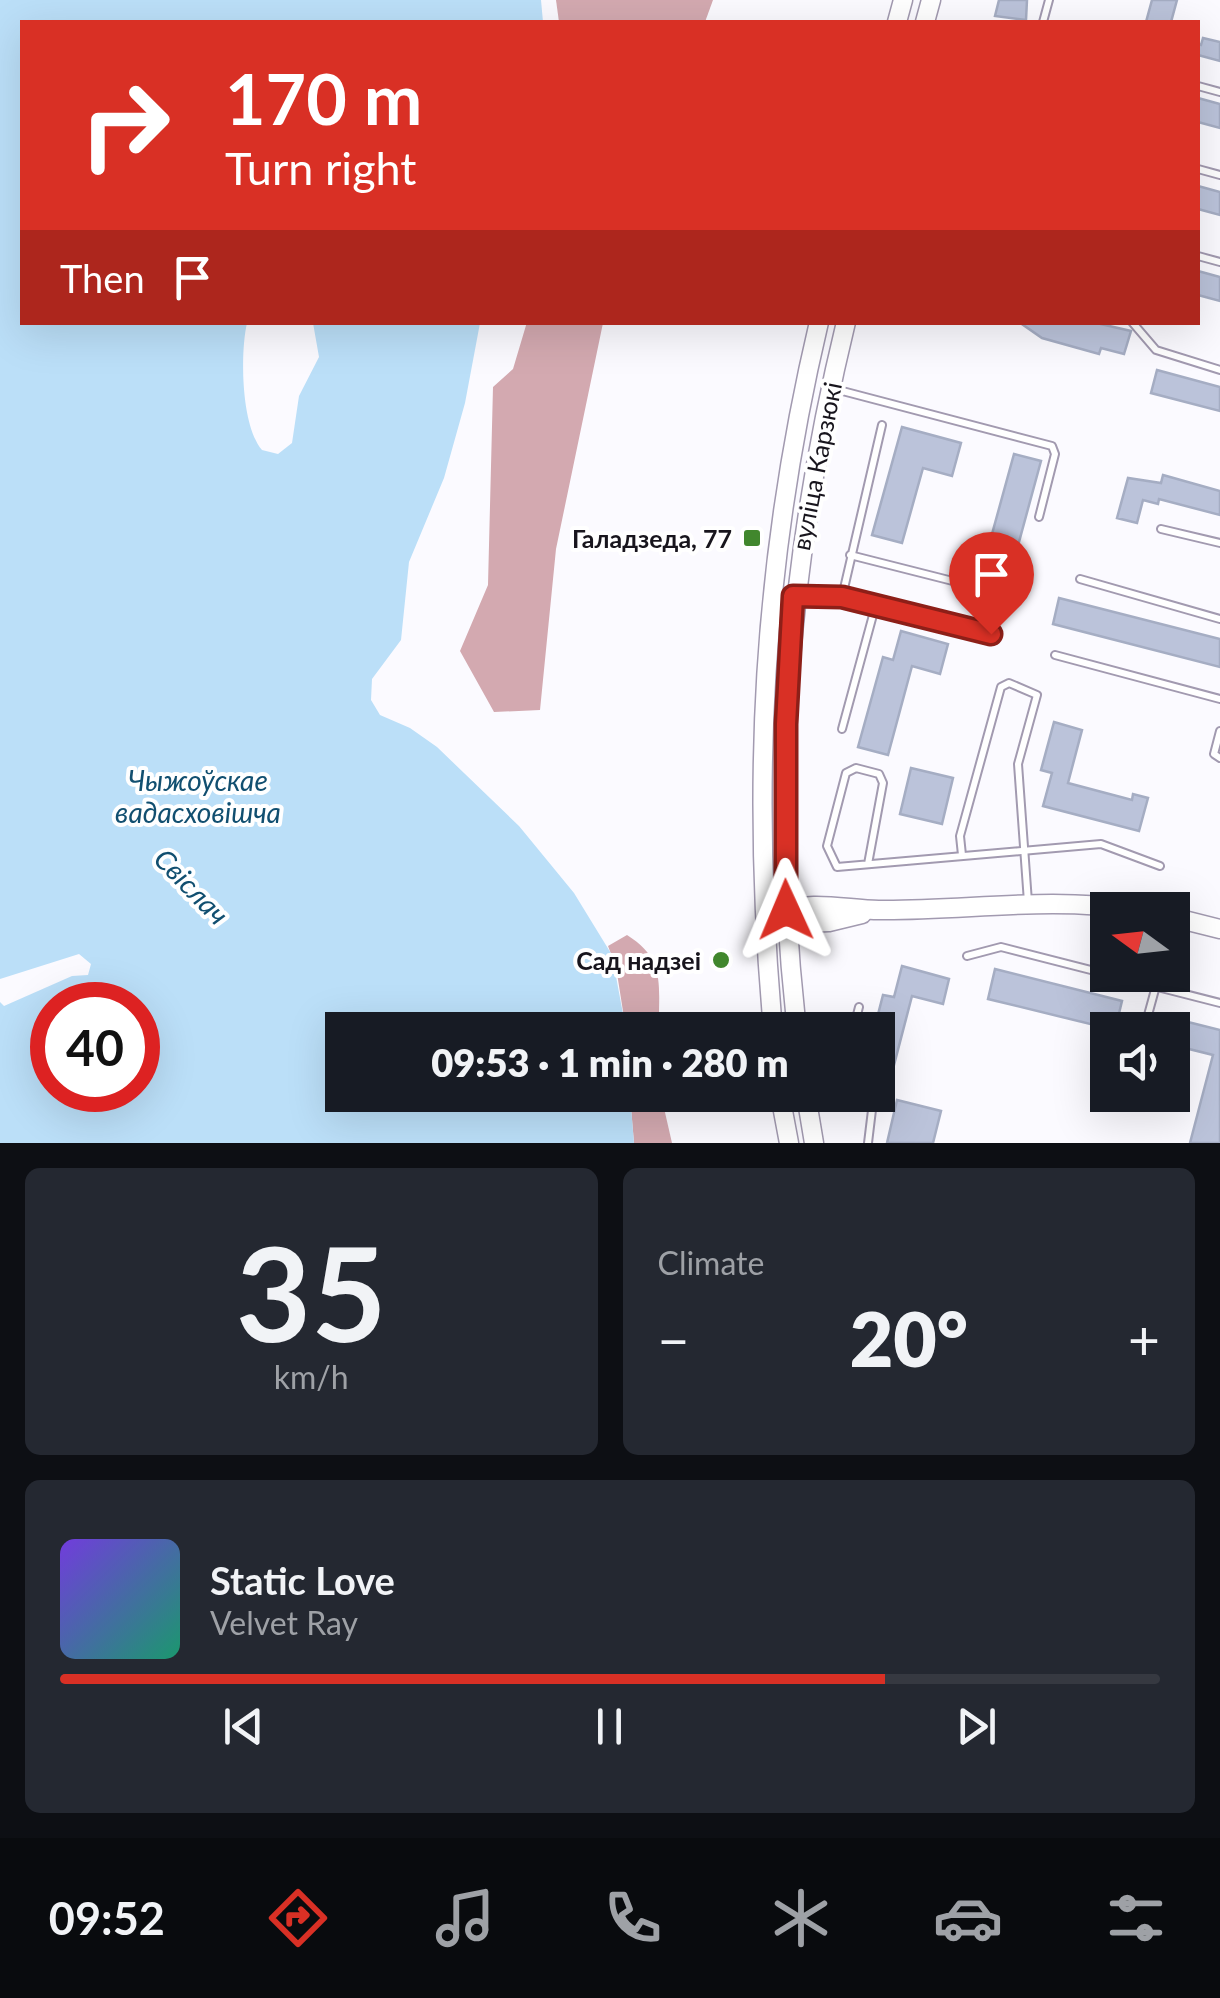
<!DOCTYPE html>
<html lang="en">
<head>
<meta charset="utf-8">
<style>
	:root { --surface:#171b24; --page:#242831; --text:#f1f3f6; --muted:#9ea1a6; --line:#363941; --accent:#d93025 }
	body { margin:0; font-family:Lato,sans-serif; background:var(--page); color:var(--text); height:100vh; display:flex; flex-direction:column; font-size:38px; white-space:nowrap }
	* { box-sizing:border-box; margin:0 }
	p { font-size:32px; color:var(--muted) }
	.icon { flex:none; width:55px; height:55px; fill:none; stroke:currentColor; stroke-width:2; stroke-linecap:round; stroke-linejoin:round }
	.map { position:relative; height:1143px; overflow:hidden }
	.drawer { display:flex; flex-direction:column; gap:25px; padding:25px; background:#0d0f14; flex:1 }
	.drawer>* { flex:none }
	.hud { position:absolute; left:20px; top:20px; width:1180px; height:305px; border-radius:0px; box-shadow:0 10px 40px #0002; background:#d93025; color:#fff; overflow:hidden }
	.needle { width:65px; rotate:285deg }
	.controls { position:absolute; left:1090px; top:892px; display:grid; gap:20px }
	.controls a { display:grid; place-items:center; width:100px; height:100px; border-radius:0px; background:var(--surface); box-shadow:0 10px 40px #0002; font-size:50px }
	.speed { position:absolute; left:30px; top:982px; display:flex; gap:20px; font-size:50px; font-weight:700; text-align:center }
	.speed>* { display:grid; place-content:center; width:130px; height:130px; border-radius:50%; background:var(--surface); box-shadow:0 10px 40px #0002; line-height:1 }
	.speed .limit { border:15px solid #d22; background:#fff; color:#111 }
	.pin { position:absolute; display:grid; place-items:center; width:85px; height:85px; color:#fff; margin:-102px -42px; border-radius:50% 50% 50% 0; rotate:-45deg; box-shadow:0 0 10px #0007 }
	.pin .icon { rotate:45deg }
	.me { position:absolute; width:110px; margin:-55px; rotate:359deg; stroke-linejoin:round; filter:drop-shadow(0 0 8px #0008) }
	.turn { display:flex; align-items:center; gap:35px; height:210px; padding:0 40px; font-size:45px }
	.turn .icon { width:130px; height:130px; stroke-width:2.5 }
	.turn b { display:block; font-size:70px; line-height:85px }
	.then { display:flex; align-items:center; height:95px; padding:0 40px; background:#0003; gap:20px; font-size:38px }
	.big { font-size:75px; font-weight:800; line-height:1.1 }
	.drawer .card { flex:1; display:flex; flex-direction:column; justify-content:center; gap:15px; min-width:0; padding:0 35px; border-radius:15px; background:var(--page) }
	.drawer .dial { align-items:center; gap:0 }
	.dial b { font-size:130px; line-height:1 }
	.song { display:flex; align-items:center; gap:30px }
	.cover { width:120px; height:120px; border-radius:15px; background:linear-gradient(135deg,hsl(260 70% 55%),hsl(160 70% 35%)) }
	.played { height:10px; border-radius:5px; background:linear-gradient(90deg,var(--accent) 75%,var(--line) 75%) }
	.keys { display:flex; justify-content:space-around; direction:ltr }
	.heat { display:flex; justify-content:space-between; align-items:center; font-size:55px; direction:ltr }
	.drawer .tiles { flex:1; display:grid; gap:25px; grid-template-columns:1fr 1fr }
	.card:last-child { grid-column:span 2 }
	.trip { position:absolute; left:325px; top:1012px; width:570px; height:100px; border-radius:0px; background:var(--surface); box-shadow:0 10px 40px #0002; font-weight:800; line-height:100px; text-align:center }
	.tabs { display:flex; height:160px; justify-content:space-around; align-items:center; background:#090b0e; color:var(--muted) }
	.tabs .icon { width:70px; height:70px }
	.tabs .selected { color:var(--accent) }
	.tabs b { font-size:45px; color:var(--text) }
	.map>svg:first-child { display:block }
	.forest { fill:#d3a9b0 }
	.water { fill:#bbdff8; fill-rule:evenodd }
	.building { fill:#bbc3da; stroke:#a5adc3; stroke-width:2.5 }
	.lines { fill:none; stroke-linecap:round; stroke-linejoin:round }
	.lane-casing { stroke:#a29ab0; stroke-width:10 }
	.secondary-casing { stroke:#a29ab0; stroke-width:21 }
	.lane { stroke:#fff; stroke-width:6 }
	.secondary { stroke:#fff; stroke-width:18 }
	.route-casing { stroke:#8d1f18; stroke-width:25 }
	.route { stroke:#d93025; stroke-width:18 }
	.poi-dot { fill:#41872d; stroke:#fff; stroke-width:4 }
	.labels { text-anchor:middle; dominant-baseline:central; stroke-width:8; stroke-linejoin:round; paint-order:stroke }
	.street-label { font-size:25px; fill:#18151d; stroke:#fff }
	.poi-label { font-size:25px; font-weight:bold; fill:#18151d; stroke:#fff; text-anchor:end }
	.water-label { font-size:28px; font-style:italic; fill:#114f70; stroke:#fff }
</style>
</head>
<body>
<div class="map">
<svg width="1220" height="1143" viewBox="0 0 1220 1143">
	<rect width="100%" height="100%" fill="#fbfaff"/>
	<g class="forest">
		<path d="M556,0H713L705,22H559Z"/>
		<path d="M527,322L603,323L556,549L540,710L494,712L460,651L488,585L493,387L513,369Z"/>
		<path d="M627,935C667,960 658,986 659,1030H626L616,967L608,946Z"/>
		<path d="M630,1095H661L672,1143H634Z"/>
	</g>
	<path class="water" d="M0,0H541L543,22H22V322L247,323C240,353 241,426 262,450L278,454L292,443L299,396L319,357L313,323H480L465,403L444,478L409,562L401,640L372,679L371,700L380,715L410,728L437,747L519,826L574,893L612,955L626,1030H342V1095H630L634,1143H0V1002L4,1006L72,976L88,975L91,964L79,954L0,979ZM52,1005H138V1090H52Z"/>
	<g class="building">
		<path d="M999,0H1027L1026,20L995,16Z"/>
		<path d="M1152,0H1177L1171,22H1146Z"/>
		<path d="M1203,38L1220,42V61L1198,55V44L1201,45Z"/>
		<path d="M1198,98L1220,104V128L1198,122Z"/>
		<path d="M1198,186L1220,192V215L1198,209Z"/>
		<path d="M1198,271L1220,277V301L1198,295Z"/>
		<path d="M1019,322H1092L1131,331L1124,354L1101,348L1099,354L1042,338Z"/>
		<path d="M1157,370L1220,387V411L1151,393Z"/>
		<path d="M902,427L961,443L952,476L923,468L902,543L872,535Z"/>
		<path d="M1014,454L1041,461L1016,553L989,545Z"/>
		<path d="M1163,475L1220,491V515L1159,499L1158,504L1143,500L1137,523L1117,518L1128,478L1161,483Z"/>
		<path d="M1059,598L1220,639V667L1053,624Z"/>
		<path d="M901,631L948,644L940,674L912,666L888,755L858,747L883,657L893,660Z"/>
		<path d="M1054,722L1082,730L1068,783L1132,800L1133,794L1148,798L1139,831L1043,806L1052,773L1041,770Z"/>
		<path d="M911,768L953,778L942,824L900,814Z"/>
		<path d="M902,966L949,979L943,1004L912,996L888,1088L878,1086V1030H874L883,995L894,997Z"/>
		<path d="M995,969L1122,1001L1115,1030L988,999Z"/>
		<path d="M1184,1021L1220,1030V1143H1190L1213,1055L1177,1046Z"/>
		<path d="M897,1100L941,1111L933,1143H887Z"/>
	</g>
	<g class="lines">
		<defs>
			<g id="lane">
				<path d="M1043,22L1049,0"/>
				<path d="M1198,86L1220,92"/>
				<path d="M1198,169L1220,175"/>
				<path d="M1198,256L1220,262"/>
				<path d="M1132,322L1156,350L1220,370"/>
				<path d="M831,388L1052,446L1055,454L1039,517"/>
				<path d="M1161,529L1220,543"/>
				<path d="M850,555L1000,593L991,634L876,604"/>
				<path d="M1080,579L1220,619"/>
				<path d="M800,596L842,597L882,425"/>
				<path d="M1055,655L1220,699"/>
				<path d="M842,729L876,604L842,597"/>
				<path d="M1220,731L1214,754L1220,758"/>
				<path d="M962,855L960,836L1001,687L1009,683L1037,695L1018,764L1028,902"/>
				<path d="M868,864L883,783L879,774L856,768L846,773L827,846L837,867L1101,844L1160,866"/>
				<path d="M967,956L1001,947L1220,1003"/>
				<path d="M1145,1026L1159,975"/>
				<path d="M853,1030L859,1007"/>
				<path d="M868,1143L872,1110"/>
			</g>
			<g id="secondary">
				<path d="M897,22L903,0"/>
				<path d="M925,22L931,0"/>
				<path d="M779,913C810,899 848,910 879,910C966,911 1049,896 1135,910"/>
				<path d="M1172,917L1220,929"/>
				<path d="M780,924L829,922L862,914"/>
				<path d="M773,1030C751,784 762,563 819,322"/>
				<path d="M797,1030C769,789 789,557 846,322"/>
				<path d="M780,1095L789,1143"/>
				<path d="M806,1095L814,1143"/>
			</g>
		</defs>
		<use href="#lane" class="lane-casing"/>
		<use href="#secondary" class="secondary-casing"/>
		<use href="#lane" class="lane"/>
		<use href="#secondary" class="secondary"/>
	</g>
	<g class="lines">
		<defs>
			<path id="route" d="M786,910V724L793,596L842,597L991,634"/>
		</defs>
		<use href="#route" class="route-casing"/>
		<use href="#route" class="route"/>
	</g>
	<g class="poi-dot">
		<rect x="742" y="528" width="20" height="20" rx="5"/>
		<circle cx="721" cy="960" r="10"/>
	</g>
	<g class="labels">
		<g class="street-label">
			<text transform="translate(816 466) rotate(-79)">вуліца Карзюкі</text>
		</g>
		<g class="poi-label">
			<text x="732" y="538">Галадзеда, 77</text>
			<text x="701" y="960">Сад надзеі</text>
		</g>
		<g class="water-label">
			<text x="198" y="780">Чыжоўскае<tspan x="198" dy="32">вадасховішча</tspan></text>
			<text transform="translate(192 886) rotate(46)">Свіслач</text>
		</g>
	</g>
</svg>
<div class="controls">
<a><svg class="needle" viewBox="-14 -14 28 28"><path d="M0-13l5 13h-10z" fill="#e53935"/><path d="M0 13l5-13h-10z" fill="#9ea1a6"/></svg></a>
<a><svg class="icon" aria-label="sound" viewBox="0 0 24 24"><path d="M4 9h4l5-4v14l-5-4H4zM17 9q2 3 0 6"/></svg></a>
</div>
<div class="speed"><div class="limit">40</div></div>
<div class="pin" style="left:991px;top:634px;background:#d93025"><svg class="icon" aria-label="arrive" viewBox="0 0 24 24"><path d="M6 21V4h12l-3 4 3 4H6"/></svg></div>
<svg class="me" style="left:786px;top:910px" viewBox="-20 -20 40 40"><path d="M0-17L14 15 0 8-14 15z" fill="#d93025" stroke="#fff" stroke-width="4"/></svg>
<div class="trip">09:53 · 1 min · 280 m</div>
<div class="hud">
<div class="turn"><svg class="icon" aria-label="right" viewBox="0 0 24 24"><path d="M7 20v-9h11M14 6l5 5-5 5"/></svg><div><b>170 m</b>Turn right</div></div>
<div class="then">Then<svg class="icon" aria-label="arrive" viewBox="0 0 24 24"><path d="M6 21V4h12l-3 4 3 4H6"/></svg></div>
</div>
</div>
<section class="drawer">
<div class="tiles">
<div class="card dial"><b>35</b><p>km/h</p></div>
<div class="card"><p>Climate</p>
<div class="heat"><a>−</a><b class="big">20°</b><a>+</a></div>
</div>
<div class="card">
<div class="song"><i class="cover"></i><div><b>Static Love</b><p>Velvet Ray</p></div></div>
<div class="played"></div>
<div class="keys"><svg class="icon" aria-label="previous" viewBox="0 0 24 24"><path d="M18 5L8 12l10 7zM5 5v14"/></svg><svg class="icon" aria-label="pause" viewBox="0 0 24 24"><path d="M8 5v14M16 5v14"/></svg><svg class="icon" aria-label="next" viewBox="0 0 24 24"><path d="M6 5l10 7-10 7zM19 5v14"/></svg></div>
</div>
</div>
</section>
<nav class="tabs">
<b>09:52</b>
<svg class="icon selected" aria-label="directions" viewBox="0 0 24 24"><path d="M12 3l9 9-9 9-9-9zM9 14v-3h6M13 9l2 2-2 2"/></svg>
<svg class="icon" aria-label="music" viewBox="0 0 24 24"><path d="M9 18V5l10-2v13"/><circle cx="6" cy="18" r="3"/><circle cx="16" cy="16" r="3"/></svg>
<svg class="icon" aria-label="phone" viewBox="0 0 24 24"><path d="M5 4h4l2 5-3 2q2 4 5 5l2-3 5 2v4C11 20 4 13 5 4z"/></svg>
<svg class="icon" aria-label="climate" viewBox="0 0 24 24"><path d="M12 3v18M4 7l16 10M4 17L20 7"/></svg>
<svg class="icon" aria-label="car" viewBox="0 0 24 24"><path d="M5 17H2v-5l4-1 3-4h7l3 4 3 1v5h-3M9 17h6M6 11h13"/><circle cx="7" cy="17" r="2"/><circle cx="17" cy="17" r="2"/></svg>
<svg class="icon" aria-label="filters" viewBox="0 0 24 24"><path d="M4 7h16M4 17h16"/><circle cx="9" cy="7" r="2"/><circle cx="15" cy="17" r="2"/></svg>
</nav>
</body>
</html>
